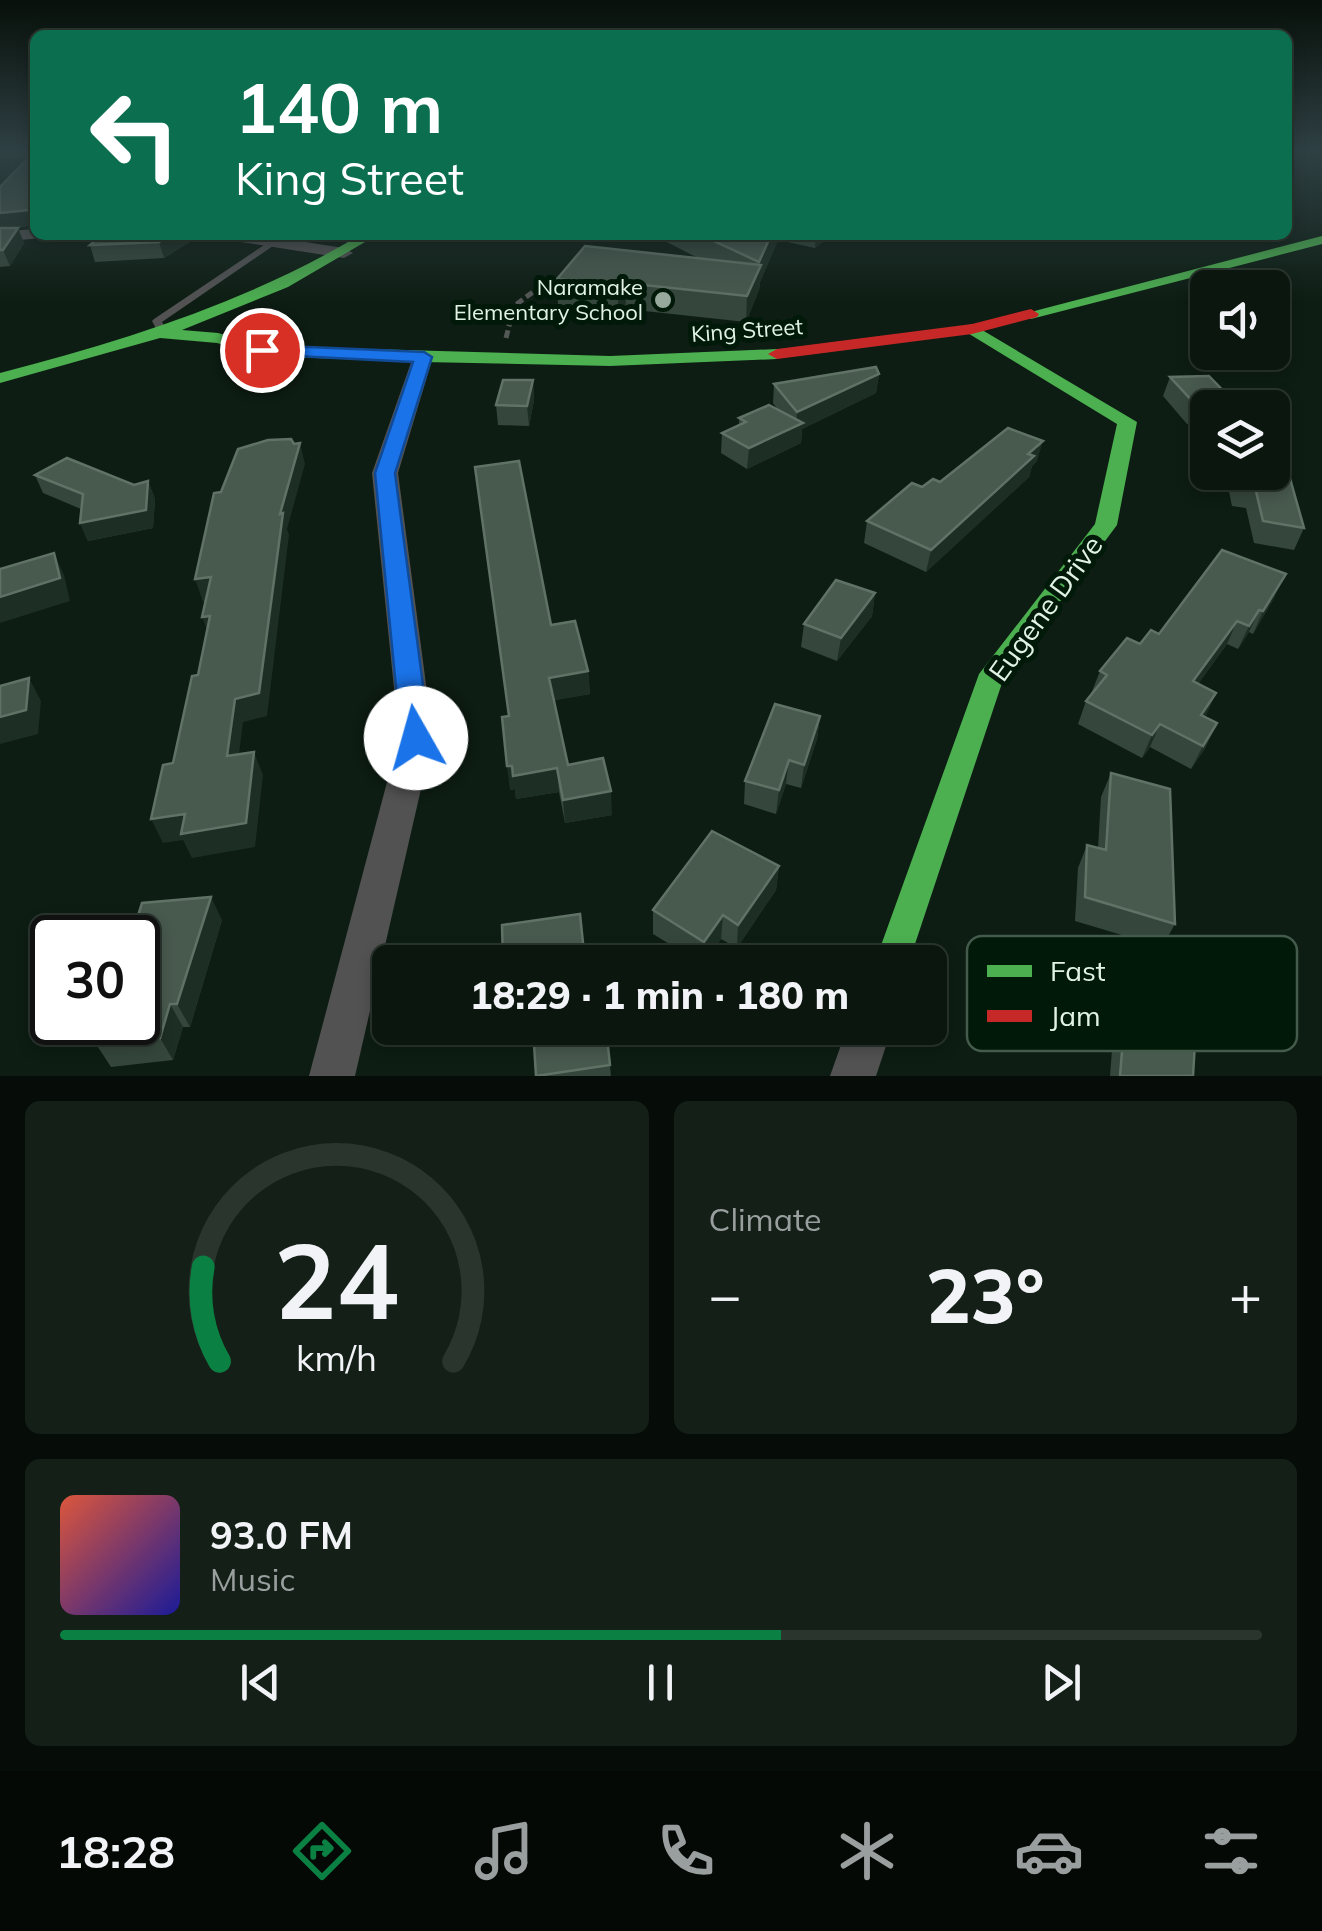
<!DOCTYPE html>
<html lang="en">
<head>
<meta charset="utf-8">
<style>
	:root { --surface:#0a160e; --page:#131f17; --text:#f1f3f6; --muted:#999f9e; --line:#2a352e; --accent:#0b8043 }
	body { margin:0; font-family:Mulish,sans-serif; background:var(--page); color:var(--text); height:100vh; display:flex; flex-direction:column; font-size:38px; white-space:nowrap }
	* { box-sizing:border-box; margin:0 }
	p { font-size:32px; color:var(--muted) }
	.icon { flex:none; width:55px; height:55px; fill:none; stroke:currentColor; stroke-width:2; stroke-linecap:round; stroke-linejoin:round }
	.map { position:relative; height:1076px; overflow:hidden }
	.drawer { display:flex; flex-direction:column; gap:25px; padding:25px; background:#060c08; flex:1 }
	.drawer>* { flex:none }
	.hud { position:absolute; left:30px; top:30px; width:1262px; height:210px; border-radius:15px; box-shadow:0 5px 15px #0003,0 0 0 2px var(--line); background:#0b6e4f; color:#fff; overflow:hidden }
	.tools { position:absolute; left:1190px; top:270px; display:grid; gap:20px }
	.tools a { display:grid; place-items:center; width:100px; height:100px; border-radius:15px; background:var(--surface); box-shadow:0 5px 15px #0003,0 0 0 2px var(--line); font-size:50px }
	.speed { position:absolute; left:30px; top:915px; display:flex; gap:20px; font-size:50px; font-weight:700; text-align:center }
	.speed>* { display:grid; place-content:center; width:130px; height:130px; border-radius:50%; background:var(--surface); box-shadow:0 5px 15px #0003,0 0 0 2px var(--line); line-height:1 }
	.speed .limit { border:5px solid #111; border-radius:15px; background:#fff; color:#111 }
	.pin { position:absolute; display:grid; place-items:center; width:85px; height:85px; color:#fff; margin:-42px; border:5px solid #fff; border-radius:50%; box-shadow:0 2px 10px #0007 }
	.me { position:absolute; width:110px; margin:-55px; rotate:353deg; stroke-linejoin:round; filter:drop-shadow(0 0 8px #0008) }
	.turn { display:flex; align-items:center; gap:35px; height:210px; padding:0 40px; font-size:45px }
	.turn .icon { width:130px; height:130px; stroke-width:2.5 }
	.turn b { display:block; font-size:70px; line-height:85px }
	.big { font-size:75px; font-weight:800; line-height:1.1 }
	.drawer .widget { flex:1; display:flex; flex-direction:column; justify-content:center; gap:15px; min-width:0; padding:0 35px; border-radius:15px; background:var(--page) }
	.drawer .dial { align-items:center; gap:0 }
	.dial svg { height:260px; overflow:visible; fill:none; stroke:var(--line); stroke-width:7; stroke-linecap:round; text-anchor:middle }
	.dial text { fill:var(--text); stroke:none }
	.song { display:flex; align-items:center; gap:30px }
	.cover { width:120px; height:120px; border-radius:15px; background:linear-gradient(135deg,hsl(10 70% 55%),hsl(240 70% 35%)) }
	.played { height:10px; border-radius:5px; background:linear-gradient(90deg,var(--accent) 60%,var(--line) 60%) }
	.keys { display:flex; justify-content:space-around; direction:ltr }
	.heat { display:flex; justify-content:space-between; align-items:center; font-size:55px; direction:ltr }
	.drawer .tiles { flex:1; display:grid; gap:25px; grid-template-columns:1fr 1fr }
	.widget:last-child { grid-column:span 2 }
	.trip { position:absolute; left:372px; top:945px; width:575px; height:100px; border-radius:15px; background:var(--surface); box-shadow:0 5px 15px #0003,0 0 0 2px var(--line); font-weight:800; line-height:100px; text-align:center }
	.dock { display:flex; height:160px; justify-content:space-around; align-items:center; background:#040906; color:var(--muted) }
	.dock .icon { width:70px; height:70px }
	.dock .active { color:var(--accent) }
	.dock b { font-size:45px; color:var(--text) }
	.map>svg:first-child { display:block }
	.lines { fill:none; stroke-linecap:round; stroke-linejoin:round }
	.path { stroke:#535755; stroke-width:5; stroke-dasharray:8 4; stroke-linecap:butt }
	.lane { fill:#525253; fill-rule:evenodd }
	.street { fill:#525253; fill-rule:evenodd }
	.fast { fill:#4caf50; fill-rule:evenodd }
	.jam { fill:#c62828; fill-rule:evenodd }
	.wall { fill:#35473c }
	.shaded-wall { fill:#1d2e24 }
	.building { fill:#48594e; stroke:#607266; stroke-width:2.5 }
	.route { fill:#1a73e8; stroke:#114b97; stroke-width:2.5 }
	.poi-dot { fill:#97a89c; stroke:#001909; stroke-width:4 }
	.labels { text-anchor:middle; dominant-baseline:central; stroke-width:10; stroke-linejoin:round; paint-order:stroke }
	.far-poi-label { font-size:22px; fill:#e2f3e6; stroke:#001909; text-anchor:end }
	.far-street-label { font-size:22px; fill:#e2f3e6; stroke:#001909 }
	.street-label { font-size:28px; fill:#e2f3e6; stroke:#001909 }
	.key { fill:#001909; stroke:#445a4b; stroke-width:2.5 }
	.key-label { font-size:28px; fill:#e2f3e6 }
</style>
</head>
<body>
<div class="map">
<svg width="1322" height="1076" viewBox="0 0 1322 1076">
	<rect width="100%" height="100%" fill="#0d1d13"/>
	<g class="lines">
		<path class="path" d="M506,338L514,306L548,281"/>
		<path class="lane" d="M279,235H289L162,322L169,334L168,336H160L152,321L154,319Z"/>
		<g class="street">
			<path d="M35,229V235H43L41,238L0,242V232Z"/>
			<path d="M220,235H260L344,248L353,253L344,258L228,240Z"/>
			<path d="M423,351L433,357L398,473L433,737L355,1076H309L399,737L372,473L413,357Z"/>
			<path d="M847,1028H892L876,1076H830Z"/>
		</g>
		<g class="fast">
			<path d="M360,235H377L288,287L182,330L218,333L263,346L610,356L777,349L786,354L777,359L610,366L423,362L262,356L217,343L160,338L0,383V373C126,340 248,302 360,235Z"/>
			<path d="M1322,236V244L1031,319L1023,314Z"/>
			<path d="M972,324L1137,422L1117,525L1004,677L909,962H875L979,674L1095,524L1117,424L966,332V326Z"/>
		</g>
		<path class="jam" d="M1031,309L1039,314L1037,317L972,334L777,359L768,354L777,349L972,324Z"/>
	</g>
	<g class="wall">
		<path d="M0,153H35V225L14,228H18L24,243L10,266L0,267V187L28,158L0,157Z"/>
		<path d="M201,235L164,258L95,262L90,245Z"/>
		<path d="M653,235H832L815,248L778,240L760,282L759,290L746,322L626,309L618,312L558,305L557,279L698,258Z"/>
		<path d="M879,374L876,393L802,429L801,443L747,469L721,453L722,433L739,425V418L778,410L773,403L774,384Z"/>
		<path d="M1170,377L1236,404L1235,408H1208V424H1187L1163,396Z"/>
		<path d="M533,380L534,400L529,426L498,425L496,405Z"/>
		<path d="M1037,461L1032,466L1029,477L926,572L864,543L867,521L922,487Z"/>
		<path d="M1225,472H1272L1280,474L1304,528L1294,550L1254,543L1246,508L1232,506Z"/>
		<path d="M35,475L134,485L148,481L155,499L153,528L88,541L80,523L81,509L43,493Z"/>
		<path d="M875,593L872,616L837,661L801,647L804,624Z"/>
		<path d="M1275,596L1253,634L1249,632L1238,649L1227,644L1198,684L1205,717L1206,747L1191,769L1150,747L1142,758L1078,724L1086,701L1091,694L1100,671L1140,644L1159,634Z"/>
		<path d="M551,625L588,671L590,694L554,700L568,765L612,815L565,823L559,792L516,799L515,789L510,790L509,716Z"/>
		<path d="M820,716L817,739L801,788L786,784L776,814L744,804L745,781Z"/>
		<path d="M1111,773L1175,924L1162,947L1075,921L1078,868L1087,845L1098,848L1101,797Z"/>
		<path d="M779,866L776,890L737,948L721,939L705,962H699L653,934V910Z"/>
		<path d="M222,920L190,1027H183L173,1060L111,1067L96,1044Z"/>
		<path d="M1125,1015L1193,1076H1110L1113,1038Z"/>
		<path d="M506,1028H612L613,1036L607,1037L611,1076H536L534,1038L509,1041Z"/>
	</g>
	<g class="shaded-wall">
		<path d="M35,201V225L0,229V213Z"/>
		<path d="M18,228L24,243L10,266L3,250Z"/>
		<path d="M170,235H201L164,258L159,242Z"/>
		<path d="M771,235H778V240L760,282L759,290L746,322L747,296L759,269V262Z"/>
		<path d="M816,235H832L815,248Z"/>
		<path d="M625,283L626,309L618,312V286Z"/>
		<path d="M879,374L876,393L802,429L801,443L747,469L749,448L796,426L797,412Z"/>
		<path d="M533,380L534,400L529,426L527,406Z"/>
		<path d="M1043,441L1037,461L1032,466L1029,477L926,572L931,550Z"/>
		<path d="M300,443L305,464L287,529L289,535L267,716L243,722L236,779L227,756L235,699L280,514Z"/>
		<path d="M148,481L155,499L153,528L88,541L80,523Z"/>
		<path d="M54,553L64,575L70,601L0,623V597Z"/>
		<path d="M1286,574L1275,596L1253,634L1263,611Z"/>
		<path d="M211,577L218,599L203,602L195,579Z"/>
		<path d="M875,593L872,616L837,661L841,638Z"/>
		<path d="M1259,610L1249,632L1238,649L1249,626Z"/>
		<path d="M210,616L211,640L202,617Z"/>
		<path d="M1237,621L1227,644L1183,705L1193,681Z"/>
		<path d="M588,671L590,694L552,701L549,678Z"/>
		<path d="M29,678L41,701L38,734L0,744V717Z"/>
		<path d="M1216,693L1206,716L1190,739L1201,715Z"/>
		<path d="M820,716L817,739L801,788L804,765Z"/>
		<path d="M1217,723L1206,747L1191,769L1203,746Z"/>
		<path d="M1160,724L1150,747L1142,758L1152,735Z"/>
		<path d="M254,752L263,775L255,847L192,858L183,840L163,843L151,819L185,814Z"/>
		<path d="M789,760L786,784L776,814L779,790Z"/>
		<path d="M507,766L557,768L559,792L516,799L515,789L510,790Z"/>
		<path d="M611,791L612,815L565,823L563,800Z"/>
		<path d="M779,866L776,890L737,948L738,925Z"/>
		<path d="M211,897L222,920L190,1027L177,1004Z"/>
		<path d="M723,915L721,939L705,962H704V942Z"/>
		<path d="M170,1004L183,1027L173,1060L160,1038Z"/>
		<path d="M605,1028H612L613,1036L606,1037Z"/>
	</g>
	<g class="building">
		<path d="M33,153H35V201L29,210L0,213V187Z"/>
		<path d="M0,228H18L3,250H0Z"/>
		<path d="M101,235H170L159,242L90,245Z"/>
		<path d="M701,235H771L759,262Z"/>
		<path d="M585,246L761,265L747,296L625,283L618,286L557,279Z"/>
		<path d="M876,367L879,374L797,412L774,384Z"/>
		<path d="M1209,376L1236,404H1195L1170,377Z"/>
		<path d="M503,380H533L527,406L496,405Z"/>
		<path d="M769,405L803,423L749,448L722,433L746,422L739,418Z"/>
		<path d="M1008,428L1043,441L1028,454L1034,456L931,550L867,521L912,483L922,487L933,479L940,482Z"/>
		<path d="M291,439L294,444L300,443L280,514L283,513L259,693L235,699L227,756L254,752L246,823L181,834L185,814L151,819L163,765L173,763L192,676L198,675L210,616L202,617L211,577L195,579L214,493L221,492L238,449L268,440Z"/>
		<path d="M1272,445L1280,474L1289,475L1304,528L1263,521L1255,487L1240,484L1238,472H1272Z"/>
		<path d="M67,458L134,485L148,481L146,510L80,523L83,494L35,475Z"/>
		<path d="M519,461L551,625L575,621L588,671L549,678L568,765L603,758L611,791L563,800L557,768L513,776L512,766H507L502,717L509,716L475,467Z"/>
		<path d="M1222,550L1286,574L1263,611L1259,610L1249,626L1237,621L1193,681L1216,693L1201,715L1217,723L1203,746L1160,724L1152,735L1086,701L1107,675L1100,671L1127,638L1140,644L1151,630L1159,634Z"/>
		<path d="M54,553L60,578L0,597V569Z"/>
		<path d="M836,580L875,593L841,638L804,624Z"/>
		<path d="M29,678L26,710L0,717V686Z"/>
		<path d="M775,704L820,716L804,765L789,760L779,790L745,781Z"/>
		<path d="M1111,773L1170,789L1175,924L1085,897L1087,845L1106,850Z"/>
		<path d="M712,831L779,866L738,925L723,915L704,942L653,910Z"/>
		<path d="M211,897L177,1004H170L160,1038L96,1044L103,1022H138V938H131L142,903Z"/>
		<path d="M580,914L585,962H503L502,925Z"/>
		<path d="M1125,1015L1195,1042L1193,1076H1120Z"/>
		<path d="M533,1028H606L610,1065L536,1076Z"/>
	</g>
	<linearGradient id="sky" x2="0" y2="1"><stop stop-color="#07100a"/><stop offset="0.5" stop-color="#2f4044"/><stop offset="1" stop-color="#2f4044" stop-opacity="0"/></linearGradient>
	<rect width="1322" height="303" fill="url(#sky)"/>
	<path class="route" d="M262,345L424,352L432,357L395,473L430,738L426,745L416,748L405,745L401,738L375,473L413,362L256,354L253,350Z"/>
	<circle class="poi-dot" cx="663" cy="300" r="10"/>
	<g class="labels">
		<g class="far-poi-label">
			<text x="643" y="287">Naramake<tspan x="643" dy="25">Elementary School</tspan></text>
		</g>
		<g class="far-street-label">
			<text transform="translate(747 330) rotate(-4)">King Street</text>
		</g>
		<g class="street-label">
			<text transform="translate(1045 608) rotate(-54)">Eugene Drive</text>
		</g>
	</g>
	<rect x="967" y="936" width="330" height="115" rx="15" class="key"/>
	<rect x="987" y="965" width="45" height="12" fill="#4caf50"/>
	<rect x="987" y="1010" width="45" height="12" fill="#c62828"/>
	<g class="key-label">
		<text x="1050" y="981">Fast</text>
		<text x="1050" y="1026">Jam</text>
	</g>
</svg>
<div class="tools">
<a><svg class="icon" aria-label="sound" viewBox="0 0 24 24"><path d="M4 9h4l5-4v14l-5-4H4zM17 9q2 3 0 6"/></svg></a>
<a><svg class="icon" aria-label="layers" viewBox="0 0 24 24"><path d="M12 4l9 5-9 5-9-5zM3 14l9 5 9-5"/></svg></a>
</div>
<div class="speed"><div class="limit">30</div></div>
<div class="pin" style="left:262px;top:350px;background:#d93025"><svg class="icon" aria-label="arrive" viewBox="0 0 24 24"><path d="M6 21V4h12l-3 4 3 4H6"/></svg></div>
<svg class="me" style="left:416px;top:738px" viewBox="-20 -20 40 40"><circle r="19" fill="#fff"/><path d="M0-13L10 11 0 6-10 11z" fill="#1a73e8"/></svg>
<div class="trip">18:29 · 1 min · 180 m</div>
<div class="hud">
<div class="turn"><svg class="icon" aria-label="left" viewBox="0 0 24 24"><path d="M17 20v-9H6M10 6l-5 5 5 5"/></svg><div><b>140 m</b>King Street</div></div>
</div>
</div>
<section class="drawer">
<div class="tiles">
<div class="widget dial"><svg viewBox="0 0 100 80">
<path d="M14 69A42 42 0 1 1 86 69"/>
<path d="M14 69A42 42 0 0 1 9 40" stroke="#0b8043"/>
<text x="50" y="56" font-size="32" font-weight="700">24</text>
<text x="50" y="72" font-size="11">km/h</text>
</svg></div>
<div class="widget"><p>Climate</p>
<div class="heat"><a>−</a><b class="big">23°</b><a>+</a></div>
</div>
<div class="widget">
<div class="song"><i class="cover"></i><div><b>93.0 FM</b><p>Music</p></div></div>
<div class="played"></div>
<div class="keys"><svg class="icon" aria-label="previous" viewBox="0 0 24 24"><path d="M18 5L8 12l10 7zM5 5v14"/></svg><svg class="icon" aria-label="pause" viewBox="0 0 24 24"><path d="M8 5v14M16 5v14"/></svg><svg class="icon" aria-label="next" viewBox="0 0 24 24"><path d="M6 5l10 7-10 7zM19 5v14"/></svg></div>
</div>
</div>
</section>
<nav class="dock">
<b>18:28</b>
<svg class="icon active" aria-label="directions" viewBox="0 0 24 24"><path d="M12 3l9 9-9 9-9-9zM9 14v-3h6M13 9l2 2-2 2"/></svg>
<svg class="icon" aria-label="music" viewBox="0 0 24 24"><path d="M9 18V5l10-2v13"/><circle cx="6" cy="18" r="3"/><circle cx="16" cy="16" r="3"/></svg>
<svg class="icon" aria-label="phone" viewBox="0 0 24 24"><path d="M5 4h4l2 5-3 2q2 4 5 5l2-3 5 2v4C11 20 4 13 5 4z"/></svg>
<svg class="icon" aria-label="climate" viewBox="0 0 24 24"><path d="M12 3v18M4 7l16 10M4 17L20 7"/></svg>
<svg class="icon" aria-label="car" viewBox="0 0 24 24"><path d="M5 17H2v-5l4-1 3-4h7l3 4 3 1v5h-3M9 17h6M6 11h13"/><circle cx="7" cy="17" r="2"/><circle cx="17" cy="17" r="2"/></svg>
<svg class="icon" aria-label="filters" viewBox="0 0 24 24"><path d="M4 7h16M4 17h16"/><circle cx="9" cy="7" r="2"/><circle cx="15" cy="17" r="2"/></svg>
</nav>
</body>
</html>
